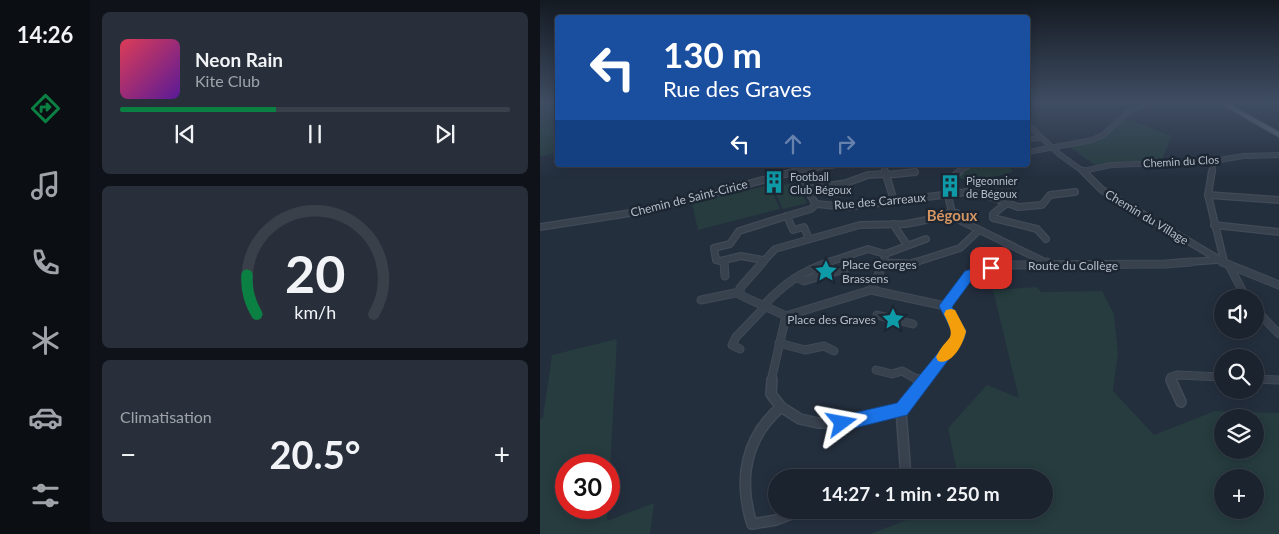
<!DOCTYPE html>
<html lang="fr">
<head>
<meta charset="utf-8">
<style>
	:root { --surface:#1b232e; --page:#282f3a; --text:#f1f3f6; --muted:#a0a4aa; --line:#39404a; --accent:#0b8043 }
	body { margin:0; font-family:Lato,sans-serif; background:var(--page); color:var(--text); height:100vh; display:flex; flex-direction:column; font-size:19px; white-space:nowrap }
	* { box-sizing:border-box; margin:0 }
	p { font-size:16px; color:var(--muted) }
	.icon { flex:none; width:28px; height:28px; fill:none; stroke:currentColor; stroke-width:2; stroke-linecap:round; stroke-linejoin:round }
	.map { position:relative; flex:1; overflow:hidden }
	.drawer { display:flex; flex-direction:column; gap:12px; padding:12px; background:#0f1319; width:450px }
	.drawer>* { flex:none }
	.top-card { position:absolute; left:15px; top:15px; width:475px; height:152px; border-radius:5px; box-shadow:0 2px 12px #0003,0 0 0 1px var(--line); background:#1a4fa0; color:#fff; overflow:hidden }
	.fabs { position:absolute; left:674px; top:289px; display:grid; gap:10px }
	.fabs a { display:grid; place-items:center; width:50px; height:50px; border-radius:50%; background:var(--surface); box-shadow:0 2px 12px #0003,0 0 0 1px var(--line); font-size:25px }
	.speed { position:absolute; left:15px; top:454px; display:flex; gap:10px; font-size:25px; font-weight:700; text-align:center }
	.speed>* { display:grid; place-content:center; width:65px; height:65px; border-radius:50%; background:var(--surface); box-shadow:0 2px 12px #0003,0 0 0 1px var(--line); line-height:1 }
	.speed .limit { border:8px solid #d22; background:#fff; color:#111 }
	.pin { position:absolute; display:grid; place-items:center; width:42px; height:42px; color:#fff; margin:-21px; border-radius:10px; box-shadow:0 2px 8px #0006 }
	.me { position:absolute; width:55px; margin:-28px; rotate:77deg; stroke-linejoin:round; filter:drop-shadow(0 0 4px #0008) }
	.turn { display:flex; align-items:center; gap:18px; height:105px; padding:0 25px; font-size:22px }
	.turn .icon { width:65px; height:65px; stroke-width:2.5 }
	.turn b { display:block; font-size:35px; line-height:42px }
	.lanes { display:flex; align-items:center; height:48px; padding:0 25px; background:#0003; justify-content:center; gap:25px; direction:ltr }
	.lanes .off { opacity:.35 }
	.big { font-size:38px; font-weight:700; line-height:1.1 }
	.drawer .widget { flex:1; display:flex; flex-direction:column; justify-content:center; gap:8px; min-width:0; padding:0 18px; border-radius:8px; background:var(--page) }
	.drawer .dial { align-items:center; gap:0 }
	.dial svg { height:130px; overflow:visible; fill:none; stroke:var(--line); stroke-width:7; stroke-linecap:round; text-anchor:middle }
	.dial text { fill:var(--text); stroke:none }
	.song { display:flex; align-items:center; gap:15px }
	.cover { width:60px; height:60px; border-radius:8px; background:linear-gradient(135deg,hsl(350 70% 55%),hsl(270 70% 35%)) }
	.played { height:5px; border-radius:2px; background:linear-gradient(90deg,var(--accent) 40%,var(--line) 40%) }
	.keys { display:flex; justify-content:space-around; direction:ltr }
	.heat { display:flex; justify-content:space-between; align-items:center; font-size:28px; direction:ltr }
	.trip { position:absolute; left:228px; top:469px; width:285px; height:50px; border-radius:25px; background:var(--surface); box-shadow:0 2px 12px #0003,0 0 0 1px var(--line); font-weight:700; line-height:50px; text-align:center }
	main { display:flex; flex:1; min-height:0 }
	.menu { display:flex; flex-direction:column; width:90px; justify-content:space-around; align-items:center; background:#0b0e12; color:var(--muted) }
	.menu .icon { width:35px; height:35px }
	.menu .active { color:var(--accent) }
	.menu b { font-size:22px; color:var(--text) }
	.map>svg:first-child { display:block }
	.green { fill:#263c3f; fill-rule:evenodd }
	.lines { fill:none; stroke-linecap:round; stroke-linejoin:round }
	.minor-far3-casing { stroke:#414a57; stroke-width:6 }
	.minor-far2-casing { stroke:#414a57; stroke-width:8 }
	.minor-far1-casing { stroke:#414a57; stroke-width:9 }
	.minor-casing { stroke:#414a57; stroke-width:12 }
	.primary-casing { stroke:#414a57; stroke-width:2 }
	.minor-far3 { stroke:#38414e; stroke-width:4.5 }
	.minor-far2 { stroke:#38414e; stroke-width:5.5 }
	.minor-far1 { stroke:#38414e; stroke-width:7 }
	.minor { stroke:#38414e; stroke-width:9 }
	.primary { fill:#56606e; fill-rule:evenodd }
	.route { fill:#1a73e8; stroke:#114b97 }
	.slow { fill:#f59e0b }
	.labels { text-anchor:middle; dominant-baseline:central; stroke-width:5; stroke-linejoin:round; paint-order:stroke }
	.far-street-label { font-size:11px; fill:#b4bcc9; stroke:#1d2633 }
	.far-poi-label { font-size:11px; fill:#b4bcc9; stroke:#1d2633; text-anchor:start }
	.street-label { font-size:12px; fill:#b4bcc9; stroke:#1d2633 }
	.poi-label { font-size:12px; fill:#b4bcc9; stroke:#1d2633; text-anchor:start }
	.quarter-label { font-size:15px; font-weight:bold; fill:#d59563; stroke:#1d2633 }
</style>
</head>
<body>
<main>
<nav class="menu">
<b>14:26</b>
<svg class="icon active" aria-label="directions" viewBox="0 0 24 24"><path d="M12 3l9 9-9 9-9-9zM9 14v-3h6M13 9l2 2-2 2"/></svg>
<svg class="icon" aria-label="music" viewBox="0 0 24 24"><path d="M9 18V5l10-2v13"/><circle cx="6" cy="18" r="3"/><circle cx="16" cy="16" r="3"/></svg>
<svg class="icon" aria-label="phone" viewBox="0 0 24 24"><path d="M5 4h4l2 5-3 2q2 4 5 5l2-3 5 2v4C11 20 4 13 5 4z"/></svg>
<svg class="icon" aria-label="climate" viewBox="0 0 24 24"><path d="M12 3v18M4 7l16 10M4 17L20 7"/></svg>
<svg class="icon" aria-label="car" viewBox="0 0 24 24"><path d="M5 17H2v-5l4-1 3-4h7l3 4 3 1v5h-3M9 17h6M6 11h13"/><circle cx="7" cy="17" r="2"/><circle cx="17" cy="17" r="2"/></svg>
<svg class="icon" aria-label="filters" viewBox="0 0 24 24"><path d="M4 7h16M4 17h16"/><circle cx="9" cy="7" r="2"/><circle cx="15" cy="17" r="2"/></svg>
</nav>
<section class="drawer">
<div class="widget">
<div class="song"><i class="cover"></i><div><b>Neon Rain</b><p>Kite Club</p></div></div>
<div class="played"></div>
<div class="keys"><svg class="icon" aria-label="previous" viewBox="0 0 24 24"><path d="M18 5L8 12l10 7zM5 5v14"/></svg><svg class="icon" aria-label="pause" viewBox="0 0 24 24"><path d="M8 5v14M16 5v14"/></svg><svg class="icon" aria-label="next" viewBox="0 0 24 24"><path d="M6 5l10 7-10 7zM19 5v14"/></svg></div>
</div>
<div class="widget dial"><svg viewBox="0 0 100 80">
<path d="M14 69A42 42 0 1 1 86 69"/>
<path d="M14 69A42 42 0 0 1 8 45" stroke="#0b8043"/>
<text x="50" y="56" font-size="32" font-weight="700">20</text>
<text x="50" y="72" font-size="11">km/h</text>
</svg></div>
<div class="widget"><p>Climatisation</p>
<div class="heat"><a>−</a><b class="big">20.5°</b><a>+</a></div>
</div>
</section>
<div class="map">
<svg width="739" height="534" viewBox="0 0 739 534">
	<rect width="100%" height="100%" fill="#242f3e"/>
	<g class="green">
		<path d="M0,102H18L17,152L0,157Z"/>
		<path d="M584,118L632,136L621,161L555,165L528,146C558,141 562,140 584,118Z"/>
		<path d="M435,165H468L473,172L434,182L419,178L420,173Z"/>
		<path d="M256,182L267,203L243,209L233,188Z"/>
		<path d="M229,185L240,209L158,230L152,203Z"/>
		<path d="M497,287L501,292L562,291L574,315L578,353L573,391L614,435L675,411L739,413V534H330L393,510H504V478L418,477L408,428L447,385L479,398L453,290ZM682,418H715V450H682ZM682,478H715V510H682Z"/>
		<path d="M77,339L69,490V465H26V508H68L67,521L114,503L110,534H0V419L3,418L12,355Z"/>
	</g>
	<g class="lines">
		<defs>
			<g id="minor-far3">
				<path d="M590,102L602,105"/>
				<path d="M488,125L519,154L544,172"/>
				<path d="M488,139L501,138"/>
				<path d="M488,152L552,140L563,135L592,109L617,102"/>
				<path d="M343,165L345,172"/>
				<path d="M543,171L571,165L674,161L703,156L739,155"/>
				<path d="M251,172L296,165"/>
				<path d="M370,172H375"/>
				<path d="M418,172L430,165"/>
				<path d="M672,172L674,161"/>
			</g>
			<g id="minor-far2">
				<path d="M345,171L354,201"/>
				<path d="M543,171L562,190L685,263"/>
				<path d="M672,171L668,195L684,261"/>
				<path d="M255,172L276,204"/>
				<path d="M346,175L375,172"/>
				<path d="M268,189L306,183L328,175L346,174"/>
				<path d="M668,195L739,200"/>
				<path d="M467,203L453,214V218L497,229L506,239"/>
				<path d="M412,212L405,184L420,171"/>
				<path d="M408,213H417L418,216L409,218Z"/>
				<path d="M247,216L271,209L276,204L307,207L435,191L478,207L502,205L510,195L535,192"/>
				<path d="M415,218L507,263"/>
				<path d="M353,224L367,245"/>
				<path d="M674,225L739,232"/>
				<path d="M0,227L110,210L257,171"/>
				<path d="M345,254L386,239"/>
				<path d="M304,258L306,263"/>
				<path d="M184,260V263"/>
				<path d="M223,260L201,256L180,261L176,260L174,248L190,244L199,231L247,216L253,230L264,227L269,239"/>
				<path d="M222,263L235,249L320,225L366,224L407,216"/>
				<path d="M286,263L328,249L345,254L344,263"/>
				<path d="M344,263H352"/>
				<path d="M373,263L420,248L439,230"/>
				<path d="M635,263L677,260"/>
			</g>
			<g id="minor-far1">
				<path d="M184,262L185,276"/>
				<path d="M223,262L200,288V295L246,316"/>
				<path d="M507,262L509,266"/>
				<path d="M682,262L739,285"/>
				<path d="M689,265L706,298"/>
				<path d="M258,278L264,281L305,269L306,262"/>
				<path d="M331,290L344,263L371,264L377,262"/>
				<path d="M161,300L200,292"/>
				<path d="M223,306C244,284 260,272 290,262"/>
				<path d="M405,306L430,274L465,265L626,264L651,262"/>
				<path d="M715,309L739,334"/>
				<path d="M337,315L373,324"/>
				<path d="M239,343L265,350L284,346L294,351"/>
				<path d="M200,349L192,345L196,337L225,307"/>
				<path d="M336,370L352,374L362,371L380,381"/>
				<path d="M715,379L739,380"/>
				<path d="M231,381L246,316L331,290L405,306L419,331L418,339L384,381"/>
				<path d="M632,381L631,377L637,375L682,377"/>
			</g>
			<g id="minor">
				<path d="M232,380L231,394L241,407L260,419L278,423H302L361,410L385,380"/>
				<path d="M378,380L383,383"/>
				<path d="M631,380L641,402"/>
				<path d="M241,407C205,438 198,480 212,524L236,520L262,510"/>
				<path d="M361,410L366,478"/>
			</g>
			<path id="primary" d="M678,102H685L739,132V137Z"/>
		</defs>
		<use href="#minor-far3" class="minor-far3-casing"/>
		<use href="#minor-far2" class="minor-far2-casing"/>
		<use href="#minor-far1" class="minor-far1-casing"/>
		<use href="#minor" class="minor-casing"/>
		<use href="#primary" class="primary-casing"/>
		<use href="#minor-far3" class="minor-far3"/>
		<use href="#minor-far2" class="minor-far2"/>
		<use href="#minor-far1" class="minor-far1"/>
		<use href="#minor" class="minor"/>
		<use href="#primary" class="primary"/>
	</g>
	<linearGradient id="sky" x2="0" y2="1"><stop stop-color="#141a22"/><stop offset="0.58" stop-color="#3f4d63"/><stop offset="1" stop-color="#3f4d63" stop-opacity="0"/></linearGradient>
	<rect width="739" height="177" fill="url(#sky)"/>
	<path class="route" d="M451,264L457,268L455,271L434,277L412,307L426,331L424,339L367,415L302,431L296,428L294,423L296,417L357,403L411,337L412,331L399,306L401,303L425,271Z"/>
	<path class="slow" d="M411,309L415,310L426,331C424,343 412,366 398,361L396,357C408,333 418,343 404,314L406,310Z"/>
	<defs>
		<symbol id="building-bare" viewBox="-9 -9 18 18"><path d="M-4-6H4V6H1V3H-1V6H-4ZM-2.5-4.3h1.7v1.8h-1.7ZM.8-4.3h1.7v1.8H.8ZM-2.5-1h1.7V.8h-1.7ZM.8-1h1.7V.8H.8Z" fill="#0f9aa8" stroke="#1d2633" stroke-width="2.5" paint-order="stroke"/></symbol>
		<symbol id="sight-bare" viewBox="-9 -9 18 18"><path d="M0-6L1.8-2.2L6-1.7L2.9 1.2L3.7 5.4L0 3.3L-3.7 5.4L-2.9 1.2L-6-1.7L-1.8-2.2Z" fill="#0f9aa8" stroke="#1d2633" stroke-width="2.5" paint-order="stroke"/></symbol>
	</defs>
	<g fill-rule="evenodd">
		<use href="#building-bare" x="218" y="166" width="32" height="32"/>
		<use href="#building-bare" x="394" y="170" width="32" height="32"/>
		<use href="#sight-bare" x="270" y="255" width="32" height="32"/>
		<use href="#sight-bare" x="337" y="303" width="32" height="32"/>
	</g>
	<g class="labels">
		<g class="far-street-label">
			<text transform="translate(641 161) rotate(-3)">Chemin du Clos</text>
		</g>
		<g class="far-poi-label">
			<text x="250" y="176">Football<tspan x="250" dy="13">Club Bégoux</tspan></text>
			<text x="426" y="180">Pigeonnier<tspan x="426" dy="13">de Bégoux</tspan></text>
		</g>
		<g class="street-label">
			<text transform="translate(149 198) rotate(-14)">Chemin de Saint-Cirice</text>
			<text transform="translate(340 201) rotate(-5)">Rue des Carreaux</text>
			<text transform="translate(607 217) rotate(31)">Chemin du Village</text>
			<text x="533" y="265">Route du Collège</text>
		</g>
		<g class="poi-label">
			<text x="302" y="264">Place Georges<tspan x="302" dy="14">Brassens</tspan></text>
			<text x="336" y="319" text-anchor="end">Place des Graves</text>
		</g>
		<g class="quarter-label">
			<text x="412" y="215">Bégoux</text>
		</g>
	</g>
</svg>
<div class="fabs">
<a><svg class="icon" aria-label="sound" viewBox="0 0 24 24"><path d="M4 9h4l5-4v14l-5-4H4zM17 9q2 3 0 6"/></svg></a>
<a><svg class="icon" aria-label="search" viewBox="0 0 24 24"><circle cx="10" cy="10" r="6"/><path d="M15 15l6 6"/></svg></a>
<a><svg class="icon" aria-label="layers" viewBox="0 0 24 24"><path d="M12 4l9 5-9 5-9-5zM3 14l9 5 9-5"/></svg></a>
<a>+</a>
</div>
<div class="speed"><div class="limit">30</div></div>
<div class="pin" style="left:451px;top:268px;background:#d93025"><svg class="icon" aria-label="arrive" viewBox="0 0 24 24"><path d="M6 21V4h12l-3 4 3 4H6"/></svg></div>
<svg class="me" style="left:302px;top:423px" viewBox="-20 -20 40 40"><path d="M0-17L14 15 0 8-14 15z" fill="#1a73e8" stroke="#fff" stroke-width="4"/></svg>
<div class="trip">14:27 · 1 min · 250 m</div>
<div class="top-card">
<div class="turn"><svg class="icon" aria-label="left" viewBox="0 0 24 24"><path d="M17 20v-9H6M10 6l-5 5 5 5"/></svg><div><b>130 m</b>Rue des Graves</div></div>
<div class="lanes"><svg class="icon" aria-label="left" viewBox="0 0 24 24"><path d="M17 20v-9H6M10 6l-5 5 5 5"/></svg><svg class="icon off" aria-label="ahead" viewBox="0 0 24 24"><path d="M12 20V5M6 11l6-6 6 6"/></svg><svg class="icon off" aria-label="right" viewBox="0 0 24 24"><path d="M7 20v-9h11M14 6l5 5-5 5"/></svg></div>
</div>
</div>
</main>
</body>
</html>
